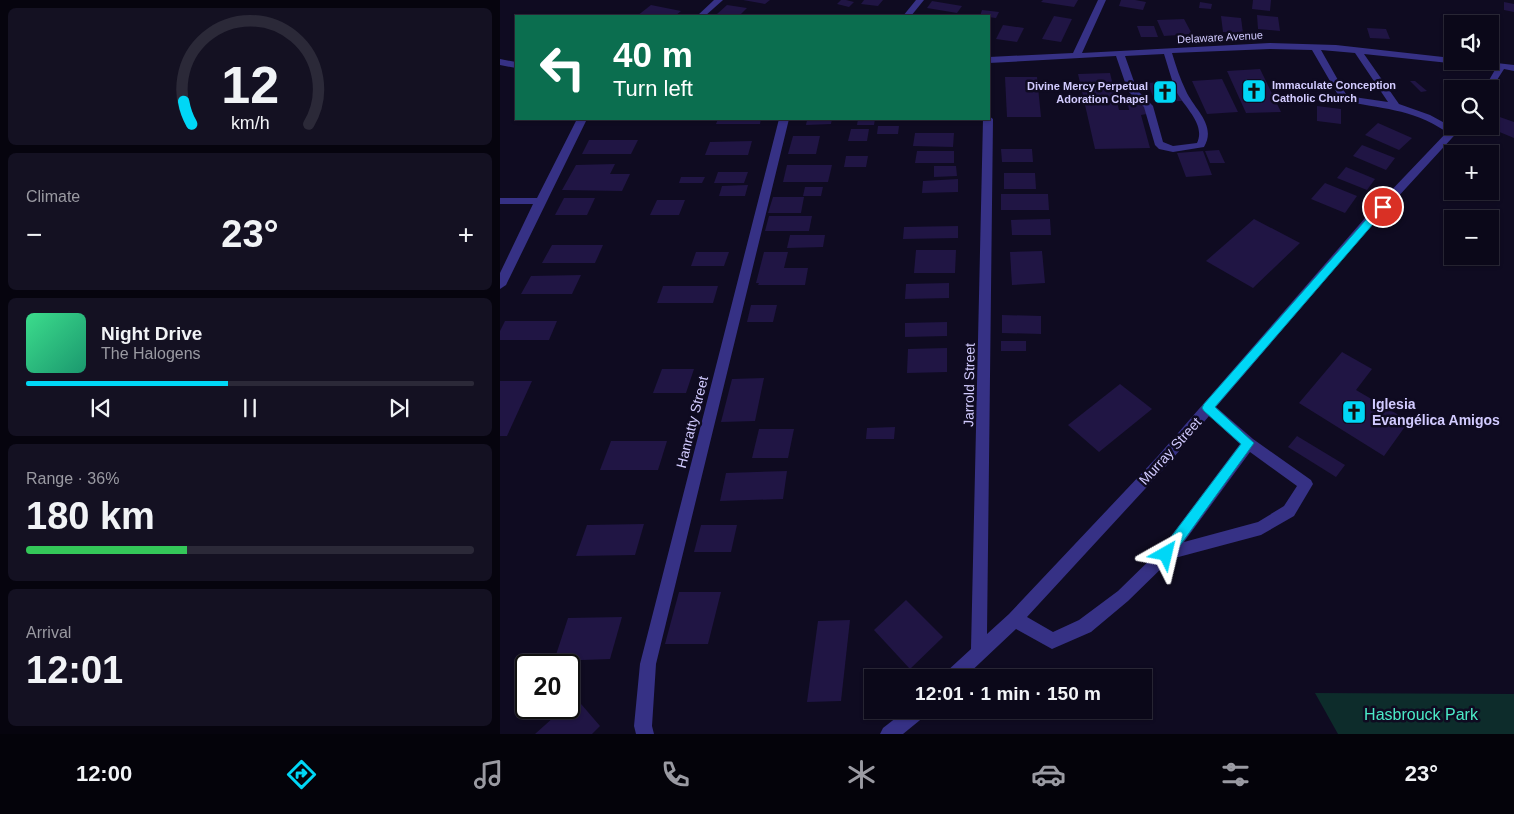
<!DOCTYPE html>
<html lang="en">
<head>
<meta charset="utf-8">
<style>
	:root { --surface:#0b0819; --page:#141122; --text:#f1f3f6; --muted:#9a9aa2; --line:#2b2938; --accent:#00d7f6 }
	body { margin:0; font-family:Arial,sans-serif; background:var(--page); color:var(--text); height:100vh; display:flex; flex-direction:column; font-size:19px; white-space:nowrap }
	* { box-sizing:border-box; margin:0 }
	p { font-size:16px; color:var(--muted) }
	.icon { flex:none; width:28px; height:28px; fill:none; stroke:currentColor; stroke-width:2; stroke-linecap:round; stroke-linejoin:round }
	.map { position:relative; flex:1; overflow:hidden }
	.sheet { display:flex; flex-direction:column; gap:8px; padding:8px; background:#06040e; width:500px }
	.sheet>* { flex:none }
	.top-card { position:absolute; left:15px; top:15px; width:475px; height:105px; border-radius:0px; box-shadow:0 1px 4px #0004,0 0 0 1px var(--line); background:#0b6e4f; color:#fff; overflow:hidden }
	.controls { position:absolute; left:944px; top:15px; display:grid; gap:10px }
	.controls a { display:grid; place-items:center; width:55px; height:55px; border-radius:0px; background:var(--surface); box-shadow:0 1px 4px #0004,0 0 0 1px var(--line); font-size:25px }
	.speed { position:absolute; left:15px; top:654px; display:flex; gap:10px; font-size:25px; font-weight:700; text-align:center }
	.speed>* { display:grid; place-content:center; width:65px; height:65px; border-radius:50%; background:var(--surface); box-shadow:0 1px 4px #0004,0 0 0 1px var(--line); line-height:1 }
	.speed .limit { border:2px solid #111; border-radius:8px; background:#fff; color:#111 }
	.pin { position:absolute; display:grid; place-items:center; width:42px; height:42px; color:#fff; margin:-21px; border:2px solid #fff; border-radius:50%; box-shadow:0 1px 5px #0007 }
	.me { position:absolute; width:55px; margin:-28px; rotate:37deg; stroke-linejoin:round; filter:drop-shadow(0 0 4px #0008) }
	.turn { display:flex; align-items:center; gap:18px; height:105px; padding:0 15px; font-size:22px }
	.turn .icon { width:65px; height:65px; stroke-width:2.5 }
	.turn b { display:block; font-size:35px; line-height:42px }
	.big { font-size:38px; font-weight:800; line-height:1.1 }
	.sheet .tile { flex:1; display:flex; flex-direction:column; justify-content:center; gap:8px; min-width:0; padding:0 18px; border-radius:8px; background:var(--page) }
	.sheet .dial { align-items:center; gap:0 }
	.dial svg { height:130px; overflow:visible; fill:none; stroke:var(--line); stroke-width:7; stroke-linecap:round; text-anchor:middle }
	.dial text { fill:var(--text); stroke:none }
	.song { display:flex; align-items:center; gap:15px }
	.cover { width:60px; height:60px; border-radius:8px; background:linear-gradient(135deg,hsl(150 70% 55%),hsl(160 70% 35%)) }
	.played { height:5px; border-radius:2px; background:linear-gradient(90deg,var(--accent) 45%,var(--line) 45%) }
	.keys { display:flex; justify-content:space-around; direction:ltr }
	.heat { display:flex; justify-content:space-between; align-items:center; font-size:28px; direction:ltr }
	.charge { height:8px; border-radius:4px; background:linear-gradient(90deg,#34c759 36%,var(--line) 0) }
	.trip { position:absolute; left:364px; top:669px; width:288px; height:50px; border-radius:0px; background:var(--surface); box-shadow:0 1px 4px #0004,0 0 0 1px var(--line); font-weight:800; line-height:50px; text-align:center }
	.tab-bar { display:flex; height:80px; justify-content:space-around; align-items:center; background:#04030a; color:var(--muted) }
	.tab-bar .icon { width:35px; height:35px }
	.tab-bar .current { color:var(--accent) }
	.tab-bar b { font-size:22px; color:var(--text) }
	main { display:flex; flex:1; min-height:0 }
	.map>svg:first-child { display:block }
	.green { fill:#0d2c2b }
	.building { fill:#201544 }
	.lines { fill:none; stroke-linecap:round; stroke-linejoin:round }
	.minor { fill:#363185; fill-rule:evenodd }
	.route { fill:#00d7f6; stroke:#008ca0 }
	.labels { text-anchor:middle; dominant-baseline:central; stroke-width:5; stroke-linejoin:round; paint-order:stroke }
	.far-street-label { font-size:11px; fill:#d2cbff; stroke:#0f0b21 }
	.far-poi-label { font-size:11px; font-weight:bold; fill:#d2cbff; stroke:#0f0b21; text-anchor:start }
	.street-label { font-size:14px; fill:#d2cbff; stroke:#0f0b21 }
	.poi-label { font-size:14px; font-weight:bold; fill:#d2cbff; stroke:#0f0b21; text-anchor:start }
	.near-park-label { font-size:16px; fill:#4beac7; stroke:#0f0b21 }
</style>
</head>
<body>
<main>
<section class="sheet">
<div class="tile dial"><svg viewBox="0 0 100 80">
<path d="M14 69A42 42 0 1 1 86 69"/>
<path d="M14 69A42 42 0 0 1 9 55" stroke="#00d7f6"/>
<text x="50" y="56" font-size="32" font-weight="700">12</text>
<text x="50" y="72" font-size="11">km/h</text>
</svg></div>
<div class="tile"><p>Climate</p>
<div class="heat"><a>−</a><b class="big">23°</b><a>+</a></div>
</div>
<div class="tile">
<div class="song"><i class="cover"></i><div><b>Night Drive</b><p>The Halogens</p></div></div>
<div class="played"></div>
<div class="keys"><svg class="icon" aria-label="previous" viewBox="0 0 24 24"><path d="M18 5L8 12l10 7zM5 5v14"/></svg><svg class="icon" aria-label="pause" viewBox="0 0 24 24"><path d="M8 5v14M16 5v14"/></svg><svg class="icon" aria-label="next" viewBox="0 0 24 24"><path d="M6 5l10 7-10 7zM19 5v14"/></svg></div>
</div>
<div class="tile"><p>Range · 36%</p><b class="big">180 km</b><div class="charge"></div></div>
<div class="tile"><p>Arrival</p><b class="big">12:01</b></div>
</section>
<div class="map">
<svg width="1014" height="734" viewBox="0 0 1014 734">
	<rect width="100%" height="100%" fill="#0f0b21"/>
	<path class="green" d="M815,693L1014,694V734H838Z"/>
	<g class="building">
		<path d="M243,0H270L265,4Z"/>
		<path d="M341,0H346L354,2L349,7L337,4Z"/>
		<path d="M364,0H383L378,6L361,4Z"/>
		<path d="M543,0H578L574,7L541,2Z"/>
		<path d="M621,0H635L646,2L643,10L619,6Z"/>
		<path d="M753,0H771L770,11L752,9Z"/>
		<path d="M432,1L462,6L457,13L427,8Z"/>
		<path d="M700,2L712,4L711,9L699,8Z"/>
		<path d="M1004,2L1014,4V12L1004,10Z"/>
		<path d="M151,5L181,11L175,16H137Z"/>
		<path d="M227,5L247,8L239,16L217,14Z"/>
		<path d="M482,10L499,12L496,18L480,16Z"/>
		<path d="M757,15L778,17L780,31L758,29Z"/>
		<path d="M554,16L572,19L561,42L542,39Z"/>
		<path d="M721,16L741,18L743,33L723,32Z"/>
		<path d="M684,19L692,34L664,36L657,20Z"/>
		<path d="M503,25L524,28L517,42L496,39Z"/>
		<path d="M637,26H654L658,37H641Z"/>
		<path d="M867,28L886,29L890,39L870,38Z"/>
		<path d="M760,69L781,112L746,113L727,71Z"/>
		<path d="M610,73L619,110H629L628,105H645L647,114L641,115L650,148L595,149L578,74Z"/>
		<path d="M505,77H537L541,117H507Z"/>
		<path d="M722,79L738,112L707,114L692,81Z"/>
		<path d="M674,81L682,101L655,102L648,83Z"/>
		<path d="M910,81H915L927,91L921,92Z"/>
		<path d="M817,106L841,109V124L817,121Z"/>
		<path d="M994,115L1014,122V138L985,126H990V120Z"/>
		<path d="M218,119H261L260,124H216Z"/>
		<path d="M332,119L331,124L306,125L307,120Z"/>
		<path d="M358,119H375L374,125H357Z"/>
		<path d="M878,123L912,138L899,150L865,135Z"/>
		<path d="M378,126H399L398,134H377Z"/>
		<path d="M351,129H369L367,141H348Z"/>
		<path d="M415,133H454L453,147L413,146Z"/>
		<path d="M293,136H320L316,154H288Z"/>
		<path d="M89,140H138L131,154H82Z"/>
		<path d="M252,141L248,155H205L210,142Z"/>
		<path d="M862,145L895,158L886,170L853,156Z"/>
		<path d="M501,149H532L533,162H502Z"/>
		<path d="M719,150L725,163H710L705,151Z"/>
		<path d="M417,151H454V163H415Z"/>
		<path d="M703,151L712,175L686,177L677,153Z"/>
		<path d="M346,156H368L366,167H344Z"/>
		<path d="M115,164L110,174H130L122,191L62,190L76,165Z"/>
		<path d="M287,165H332L328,182H283Z"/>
		<path d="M434,166H456L457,176L434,177Z"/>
		<path d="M846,167L875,179L867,190L837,178Z"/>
		<path d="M218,172H248L244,183H214Z"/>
		<path d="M504,173H535L536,189H504Z"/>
		<path d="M181,177H205L202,183H179Z"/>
		<path d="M458,179V192L422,193L423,181Z"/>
		<path d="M825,183L857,196L845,213L811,199Z"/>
		<path d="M248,185L245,196H219L222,186Z"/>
		<path d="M305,187H323L321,196H303Z"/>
		<path d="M501,194H548L549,210H501Z"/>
		<path d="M273,197H304L301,213H268Z"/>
		<path d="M64,198H95L87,215H55Z"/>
		<path d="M157,200H185L179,215H150Z"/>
		<path d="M269,216H312L309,231H265Z"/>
		<path d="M550,219L551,235H512L511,220Z"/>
		<path d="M754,219L800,243L753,288L706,261Z"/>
		<path d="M458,226V238L403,239L404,227Z"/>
		<path d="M290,235H325L323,247L287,248Z"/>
		<path d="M52,245H103L95,263H42Z"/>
		<path d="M416,250H456L455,273H414Z"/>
		<path d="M542,251L545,283L512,285L510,252Z"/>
		<path d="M196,252H229L224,266H191Z"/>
		<path d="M264,252H288L284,268H308L305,285H258L259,283H256Z"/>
		<path d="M81,275L72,294H21L31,276Z"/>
		<path d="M449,283V298L405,299L406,284Z"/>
		<path d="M163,286H218L213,303H157Z"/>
		<path d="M251,305H277L273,322H247Z"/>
		<path d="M502,315L541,316V334L502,333Z"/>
		<path d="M5,321H57L49,340H0V331Z"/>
		<path d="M447,322V336L405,337V323Z"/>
		<rect x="501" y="341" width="25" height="10"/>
		<path d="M447,348V372L407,373L408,349Z"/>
		<path d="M842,352L872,369L856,390L909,421L884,456L799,403Z"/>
		<path d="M162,369H194L186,393H153Z"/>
		<path d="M264,378L255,421L221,422L232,379Z"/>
		<path d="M0,381H32L7,436H0Z"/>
		<path d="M620,384L652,409L599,452L568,425Z"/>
		<path d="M395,427L394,439H366L367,428Z"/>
		<path d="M259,429H294L288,458H252Z"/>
		<path d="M797,436L845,465L836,477L788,447Z"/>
		<path d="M111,441H167L158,470H100Z"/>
		<path d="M287,471L283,499L220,501L226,473Z"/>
		<path d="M144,524L135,555L76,556L87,525Z"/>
		<path d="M201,525H237L231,552H194Z"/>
		<path d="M179,592H221L208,644H165Z"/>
		<path d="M406,600L443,637L410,669L374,630Z"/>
		<path d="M122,617L110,659L54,661L68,618Z"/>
		<path d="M350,620L341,701L307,702L318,621Z"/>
		<path d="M75,697L100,726L92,734H35L64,708H69V703Z"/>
	</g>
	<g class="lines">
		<g class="minor">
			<path d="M214,0H223L205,16H197Z"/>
			<path d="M416,0H424L411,16H403Z"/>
			<path d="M598,0H606L582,53L770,43L836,45L952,58V61H979L1014,65V71L1004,69L990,91V89H984L996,68L864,54L899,104L930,115L952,127L963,126L873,224L716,407L753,439L811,480L813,484L794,516L761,535L671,559L628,601L591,632L552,649L516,629L464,678H444L446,672L471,649L483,119H489V116L493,119L487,634L509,614L658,456L865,218L947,132C908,107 883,110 841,100L812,50L770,49L672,53C676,66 680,79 686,91C694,109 717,125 704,147L673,152L659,149L655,145L644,107L628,91L616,56L489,63V57L573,53ZM821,50L855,53L888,102L847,96ZM664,54C668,66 671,79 676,91C684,107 706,124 697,143L673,146L663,142L653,106L637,90L625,56ZM709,416L740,444L662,548L618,591L579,620L553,632L527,617L668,464ZM750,452L797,486L784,506L758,522L684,542Z"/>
			<path d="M0,59L16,62V68L0,65Z"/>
			<path d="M77,119H87L6,285L0,289V273L33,204H0V198H37Z"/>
			<path d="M279,119H289L156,664L152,726L154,734H136L134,726L140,664Z"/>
			<path d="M406,710H427L425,716L403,734H380L383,728Z"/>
		</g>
	</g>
	<path class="route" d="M883,204L886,205V209L715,407L754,443L671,558L666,560L662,558L660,554L662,549L741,444L704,411L702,408L704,404L879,205Z"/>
	<defs>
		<symbol id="church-square" viewBox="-11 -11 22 22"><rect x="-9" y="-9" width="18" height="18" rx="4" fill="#00d7f6" stroke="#0f0b21"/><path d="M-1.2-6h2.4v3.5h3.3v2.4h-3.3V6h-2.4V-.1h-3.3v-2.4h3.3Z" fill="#111"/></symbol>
	</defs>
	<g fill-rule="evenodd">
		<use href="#church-square" x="740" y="77" width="28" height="28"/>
		<use href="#church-square" x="651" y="78" width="28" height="28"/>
		<use href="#church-square" x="840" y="398" width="28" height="28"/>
	</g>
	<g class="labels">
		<g class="far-street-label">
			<text transform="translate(720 37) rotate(-3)">Delaware Avenue</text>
		</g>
		<g class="far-poi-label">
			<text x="772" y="85">Immaculate Conception<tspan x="772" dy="13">Catholic Church</tspan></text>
			<text x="648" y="86" text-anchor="end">Divine Mercy Perpetual<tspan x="648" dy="13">Adoration Chapel</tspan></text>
		</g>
		<g class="street-label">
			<text transform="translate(469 385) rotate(-89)">Jarrold Street</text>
			<text transform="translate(192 422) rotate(-76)">Hanratty Street</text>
			<text transform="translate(670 451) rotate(-48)">Murray Street</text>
		</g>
		<g class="poi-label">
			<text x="872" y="404">Iglesia<tspan x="872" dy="16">Evangélica Amigos</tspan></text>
		</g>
		<g class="near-park-label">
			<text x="921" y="714">Hasbrouck Park</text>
		</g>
	</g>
</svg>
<div class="controls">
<a><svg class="icon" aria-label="sound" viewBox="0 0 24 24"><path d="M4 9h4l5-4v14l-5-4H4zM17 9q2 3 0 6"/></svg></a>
<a><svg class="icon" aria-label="search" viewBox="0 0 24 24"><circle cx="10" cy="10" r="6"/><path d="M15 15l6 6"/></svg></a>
<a>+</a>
<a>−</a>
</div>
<div class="speed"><div class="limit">20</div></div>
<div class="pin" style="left:883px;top:207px;background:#d93025"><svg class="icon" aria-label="arrive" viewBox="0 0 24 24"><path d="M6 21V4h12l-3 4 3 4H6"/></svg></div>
<svg class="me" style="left:666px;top:554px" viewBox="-20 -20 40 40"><path d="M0-17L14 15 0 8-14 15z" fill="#00d7f6" stroke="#fff" stroke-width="4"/></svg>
<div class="trip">12:01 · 1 min · 150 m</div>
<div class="top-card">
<div class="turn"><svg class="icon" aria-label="left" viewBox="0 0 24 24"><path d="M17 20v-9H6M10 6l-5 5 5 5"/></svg><div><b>40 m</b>Turn left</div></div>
</div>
</div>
</main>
<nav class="tab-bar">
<b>12:00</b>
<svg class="icon current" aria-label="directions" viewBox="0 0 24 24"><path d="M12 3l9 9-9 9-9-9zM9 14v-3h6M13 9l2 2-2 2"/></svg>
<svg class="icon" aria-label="music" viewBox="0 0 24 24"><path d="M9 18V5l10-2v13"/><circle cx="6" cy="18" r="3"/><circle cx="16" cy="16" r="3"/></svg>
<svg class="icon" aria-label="phone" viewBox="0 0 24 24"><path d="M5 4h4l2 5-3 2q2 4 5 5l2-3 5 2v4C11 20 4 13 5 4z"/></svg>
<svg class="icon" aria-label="climate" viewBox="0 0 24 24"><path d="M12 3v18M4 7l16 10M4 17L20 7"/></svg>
<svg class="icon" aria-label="car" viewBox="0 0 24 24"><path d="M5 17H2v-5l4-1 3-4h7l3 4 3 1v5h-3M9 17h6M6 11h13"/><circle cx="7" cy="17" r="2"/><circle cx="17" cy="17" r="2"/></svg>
<svg class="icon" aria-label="filters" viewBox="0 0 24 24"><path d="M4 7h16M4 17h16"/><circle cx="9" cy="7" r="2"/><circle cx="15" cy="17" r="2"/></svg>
<b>23°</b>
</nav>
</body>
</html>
